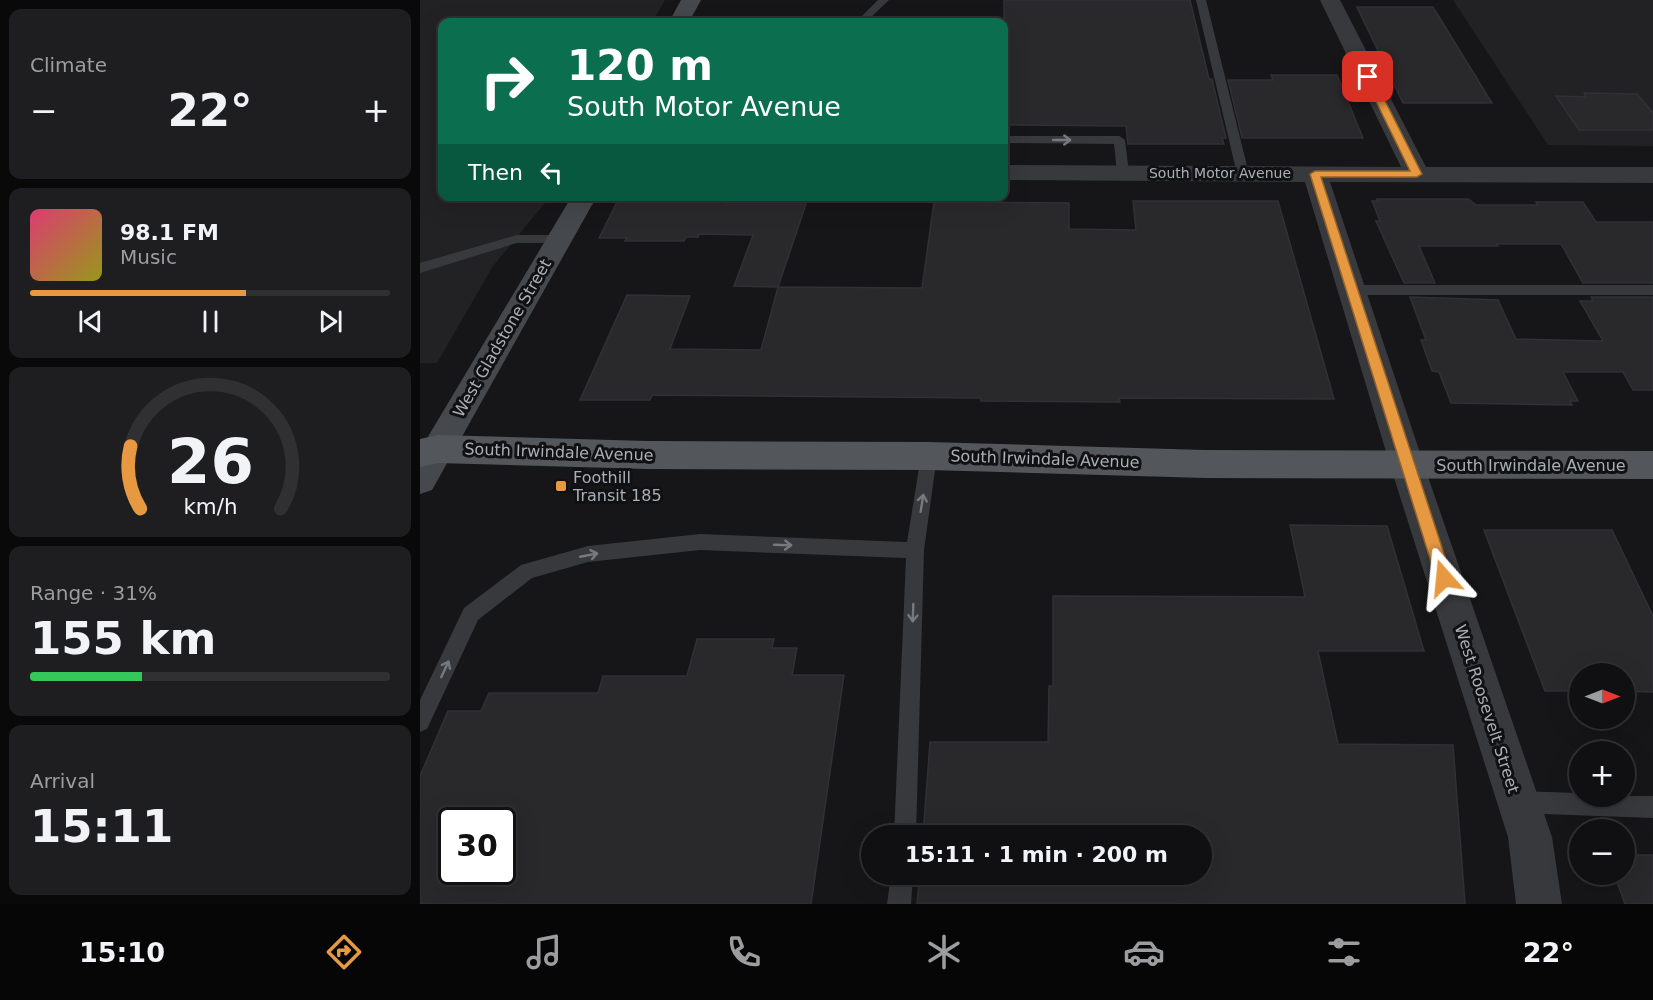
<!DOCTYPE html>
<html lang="en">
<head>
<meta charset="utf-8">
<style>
	:root { --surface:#101012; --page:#1e1e20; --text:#f1f3f6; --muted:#9c9d9f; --line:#303032; --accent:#e69940 }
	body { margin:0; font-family:"DejaVu Sans",sans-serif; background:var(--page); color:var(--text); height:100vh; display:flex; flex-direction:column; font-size:22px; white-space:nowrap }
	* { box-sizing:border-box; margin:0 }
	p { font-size:20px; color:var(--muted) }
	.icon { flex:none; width:33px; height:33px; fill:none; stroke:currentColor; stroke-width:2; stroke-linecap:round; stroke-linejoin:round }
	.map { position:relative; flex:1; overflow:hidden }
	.side { display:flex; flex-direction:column; gap:9px; padding:9px; background:#09090a; width:420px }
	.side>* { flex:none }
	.hud { position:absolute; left:18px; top:18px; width:570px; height:183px; border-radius:12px; box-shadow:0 6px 24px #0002,0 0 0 2px var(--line); background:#0b6e4f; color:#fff; overflow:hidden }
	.needle { width:39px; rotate:90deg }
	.controls { position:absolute; left:1149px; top:663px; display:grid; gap:12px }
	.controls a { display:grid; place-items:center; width:66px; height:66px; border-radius:50%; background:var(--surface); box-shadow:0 6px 24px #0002,0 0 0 2px var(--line); font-size:30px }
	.speed { position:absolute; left:18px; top:807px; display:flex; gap:12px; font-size:30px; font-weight:700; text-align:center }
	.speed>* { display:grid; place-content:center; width:78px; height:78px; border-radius:50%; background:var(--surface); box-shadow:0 6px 24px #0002,0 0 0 2px var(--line); line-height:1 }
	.speed .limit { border:3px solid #111; border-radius:9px; background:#fff; color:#111 }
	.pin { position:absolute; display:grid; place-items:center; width:51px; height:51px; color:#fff; margin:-26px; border-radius:12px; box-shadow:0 3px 9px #0006 }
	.me { position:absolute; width:66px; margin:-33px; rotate:342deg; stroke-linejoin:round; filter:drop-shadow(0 0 4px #0008) }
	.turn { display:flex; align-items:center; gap:21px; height:126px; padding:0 30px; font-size:27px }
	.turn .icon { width:78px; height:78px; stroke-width:2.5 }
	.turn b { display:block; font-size:42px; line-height:51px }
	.then { display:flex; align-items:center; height:57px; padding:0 30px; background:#0003; gap:12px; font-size:22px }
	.big { font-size:45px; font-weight:800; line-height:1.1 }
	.side .card { flex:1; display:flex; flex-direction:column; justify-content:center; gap:9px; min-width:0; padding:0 21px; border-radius:12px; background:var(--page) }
	.side .dial { align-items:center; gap:0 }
	.dial svg { height:156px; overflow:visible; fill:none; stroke:var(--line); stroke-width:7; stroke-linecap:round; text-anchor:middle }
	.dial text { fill:var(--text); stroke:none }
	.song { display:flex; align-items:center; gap:18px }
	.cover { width:72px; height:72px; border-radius:9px; background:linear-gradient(135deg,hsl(340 70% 55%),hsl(60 70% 35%)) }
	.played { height:6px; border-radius:3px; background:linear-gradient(90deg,var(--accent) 60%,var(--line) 60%) }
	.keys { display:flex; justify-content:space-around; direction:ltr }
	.heat { display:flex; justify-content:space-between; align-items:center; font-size:33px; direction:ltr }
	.charge { height:9px; border-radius:4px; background:linear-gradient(90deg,#34c759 31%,var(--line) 0) }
	.trip { position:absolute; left:441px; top:825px; width:351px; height:60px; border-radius:30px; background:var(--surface); box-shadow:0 6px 24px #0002,0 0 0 2px var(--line); font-weight:800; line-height:60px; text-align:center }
	.dock { display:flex; height:96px; justify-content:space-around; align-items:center; background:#060607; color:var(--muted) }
	.dock .icon { width:42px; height:42px }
	.dock .selected { color:var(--accent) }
	.dock b { font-size:27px; color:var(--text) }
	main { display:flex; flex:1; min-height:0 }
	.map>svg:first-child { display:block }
	.built { fill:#222225 }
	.building { fill:#29292c; stroke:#303134; stroke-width:1.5; fill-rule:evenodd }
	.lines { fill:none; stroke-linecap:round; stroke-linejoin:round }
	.lane { fill:#37393c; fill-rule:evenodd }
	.street { fill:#37393c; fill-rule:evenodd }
	.secondary { fill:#45484c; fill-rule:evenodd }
	.primary { fill:#53565b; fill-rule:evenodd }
	.oneway { stroke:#767a80 }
	.route { fill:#e69940; stroke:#96632a; stroke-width:1.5 }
	.poi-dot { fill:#e69940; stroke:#111113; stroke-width:2 }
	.labels { text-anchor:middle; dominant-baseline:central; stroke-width:6; stroke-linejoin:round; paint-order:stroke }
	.far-street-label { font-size:14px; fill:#a9afb7; stroke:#111113 }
	.street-label { font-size:16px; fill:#a9afb7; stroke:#111113 }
	.poi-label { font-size:16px; fill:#a9afb7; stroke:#111113; text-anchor:start }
</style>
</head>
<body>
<main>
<section class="side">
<div class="card"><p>Climate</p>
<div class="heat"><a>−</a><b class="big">22°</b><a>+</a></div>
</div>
<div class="card">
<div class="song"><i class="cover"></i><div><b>98.1 FM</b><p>Music</p></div></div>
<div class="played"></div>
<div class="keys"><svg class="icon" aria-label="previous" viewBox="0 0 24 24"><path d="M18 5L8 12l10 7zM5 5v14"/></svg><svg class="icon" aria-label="pause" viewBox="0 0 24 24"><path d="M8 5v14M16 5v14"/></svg><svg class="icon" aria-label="next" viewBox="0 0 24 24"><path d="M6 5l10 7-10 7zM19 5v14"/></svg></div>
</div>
<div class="card dial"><svg viewBox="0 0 100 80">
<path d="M14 69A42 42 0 1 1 86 69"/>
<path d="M14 69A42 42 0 0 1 9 37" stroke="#e69940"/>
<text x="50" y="56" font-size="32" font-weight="700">26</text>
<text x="50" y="72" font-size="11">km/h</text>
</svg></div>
<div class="card"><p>Range · 31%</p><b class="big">155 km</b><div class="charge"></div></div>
<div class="card"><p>Arrival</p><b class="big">15:11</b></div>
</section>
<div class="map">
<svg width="1233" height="904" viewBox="0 0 1233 904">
	<rect width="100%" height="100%" fill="#161618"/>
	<g class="built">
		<path d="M0,0H245L232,22H22V196L130,197L73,266L17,363H0Z"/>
		<path d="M1033,0H1233V146L1128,145Z"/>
	</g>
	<g class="building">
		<path d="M584,0H770L789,79H792L806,138H802L804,144H708L706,126L584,125Z"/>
		<path d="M937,7H1013L1072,103H983Z"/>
		<path d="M851,75H917L943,138H822L808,80H853Z"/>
		<path d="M1164,93L1217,94L1233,113V130H1159L1136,96L1166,97Z"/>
		<path d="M199,198L307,199L305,204H386L358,287L314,286L333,235L279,234L278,237H266L264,241H205L207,238H179Z"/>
		<path d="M957,199H1048L1056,205H1118L1116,202H1163L1176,222H1233V283H1163L1141,244H1076L1078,246H999L1015,283H984L956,221H960L952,201H958Z"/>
		<path d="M713,201H858L914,399L699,398L700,402L561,401V398L232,395L230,400H160L207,295L270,296L250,349L341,350L358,287L502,288L514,202L649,203V229L716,230Z"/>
		<path d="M990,297L1078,300L1096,339L1183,341L1160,301H1173L1171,297H1233V390H1213L1203,372H1143L1158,401H1150L1152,405L1031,403L1019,372L1012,371L1001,340H1006Z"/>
		<path d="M870,525L967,526L1004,651H898L918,744L1033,745L1045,904H497L500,874H782V836H503L510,742H628L629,686H633V596L885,597Z"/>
		<path d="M1064,530H1192L1233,616V692L1204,691V674H1160V691H1125Z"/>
		<path d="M277,639H354L352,648H377L372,675H424L391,904H0V776L28,711H61L69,693H178L183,676H267ZM32,820H82V872H32Z"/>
		<path d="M1204,855H1233V904H1205L1194,874H1204Z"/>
	</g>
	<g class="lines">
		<g class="lane">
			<path d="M458,0H469L446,22H436Z"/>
			<path d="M776,0H786L829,174L827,177L823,178L817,174Z"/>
			<path d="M699,136L705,140L709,173L703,177L697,173L694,144L584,143V136Z"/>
			<path d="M97,235H140L147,239L140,243H97L0,273V263Z"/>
			<path d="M932,285H1233V295H932L925,290Z"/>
			<path d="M509,449L515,451L517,456L504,550L496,836H474L486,558L280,550L168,562L112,578L58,620L7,729L0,732V700L44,608L101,565L168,546L280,534L487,542L501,456L503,451Z"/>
			<path d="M1099,791L1160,793V796H1233V818L1099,813L1091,810L1088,802L1091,794Z"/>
			<path d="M471,874H493L491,904H467Z"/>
		</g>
		<path class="street" d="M900,0H920L1006,167H1233V183L910,182L1004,465L1132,837L1142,904H1096L1088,837L970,465L885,182L584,180V165L981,167Z"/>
		<g class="secondary">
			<path d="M261,0H281L269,22H249Z"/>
			<path d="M152,196H177L12,490L0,494V450Z"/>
		</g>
		<path class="primary" d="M18,435L227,441L509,442L785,450L1233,451V479L785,478L509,470L227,469L18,463L0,467V439Z"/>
	</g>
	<defs><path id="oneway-shaft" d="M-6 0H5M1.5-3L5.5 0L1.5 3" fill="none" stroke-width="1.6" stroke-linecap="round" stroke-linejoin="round" transform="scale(1.5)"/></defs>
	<g class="oneway">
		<use href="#oneway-shaft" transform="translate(642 140)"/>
		<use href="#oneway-shaft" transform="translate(502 503) rotate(-81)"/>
		<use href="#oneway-shaft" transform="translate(363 545) rotate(2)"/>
		<use href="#oneway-shaft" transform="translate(169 555) rotate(-11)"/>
		<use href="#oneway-shaft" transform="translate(493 613) rotate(92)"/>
		<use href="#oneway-shaft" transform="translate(25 669) rotate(-65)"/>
	</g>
	<path class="route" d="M945,75L953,77L1002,174L997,177H901L1032,578L1029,583L1024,585L1019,583L1016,578L890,174L895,171H990L944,77Z"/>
	<rect class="poi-dot" x="135" y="480" width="12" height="12" rx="3"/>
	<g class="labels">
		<g class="far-street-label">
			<text x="800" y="173">South Motor Avenue</text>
		</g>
		<g class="street-label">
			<text transform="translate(82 338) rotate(-60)">West Gladstone Street</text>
			<text transform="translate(139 452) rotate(2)">South Irwindale Avenue</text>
			<text transform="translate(625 459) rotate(2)">South Irwindale Avenue</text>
			<text x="1111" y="465">South Irwindale Avenue</text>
			<text transform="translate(1067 709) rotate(72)">West Roosevelt Street</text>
		</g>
		<g class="poi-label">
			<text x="153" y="477">Foothill<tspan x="153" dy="18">Transit 185</tspan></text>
		</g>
	</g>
</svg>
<div class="controls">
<a><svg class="needle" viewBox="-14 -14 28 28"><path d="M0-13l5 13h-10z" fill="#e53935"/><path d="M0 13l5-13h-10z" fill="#9c9d9f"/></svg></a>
<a>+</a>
<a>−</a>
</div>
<div class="speed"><div class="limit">30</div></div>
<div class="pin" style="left:948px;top:77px;background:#d93025"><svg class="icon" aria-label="arrive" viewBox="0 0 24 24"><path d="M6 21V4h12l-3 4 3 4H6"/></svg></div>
<svg class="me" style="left:1024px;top:578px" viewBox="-20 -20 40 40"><path d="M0-17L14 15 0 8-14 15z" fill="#e69940" stroke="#fff" stroke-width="4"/></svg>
<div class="trip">15:11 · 1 min · 200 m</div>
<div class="hud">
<div class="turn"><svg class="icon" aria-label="right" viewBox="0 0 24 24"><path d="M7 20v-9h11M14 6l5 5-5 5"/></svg><div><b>120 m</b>South Motor Avenue</div></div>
<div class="then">Then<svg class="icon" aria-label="left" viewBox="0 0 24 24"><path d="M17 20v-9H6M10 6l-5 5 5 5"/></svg></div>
</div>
</div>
</main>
<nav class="dock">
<b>15:10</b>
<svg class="icon selected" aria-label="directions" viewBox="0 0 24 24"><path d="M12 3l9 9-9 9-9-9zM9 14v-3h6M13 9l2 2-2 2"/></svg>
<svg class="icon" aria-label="music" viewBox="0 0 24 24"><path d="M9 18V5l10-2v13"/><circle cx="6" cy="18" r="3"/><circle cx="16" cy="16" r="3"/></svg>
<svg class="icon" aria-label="phone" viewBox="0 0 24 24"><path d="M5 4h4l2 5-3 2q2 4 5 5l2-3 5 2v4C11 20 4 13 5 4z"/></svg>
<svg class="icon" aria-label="climate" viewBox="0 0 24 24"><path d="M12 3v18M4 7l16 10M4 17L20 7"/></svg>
<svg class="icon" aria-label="car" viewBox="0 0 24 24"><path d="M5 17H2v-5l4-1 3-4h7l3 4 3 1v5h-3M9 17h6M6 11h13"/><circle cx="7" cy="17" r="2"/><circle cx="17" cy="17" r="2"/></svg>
<svg class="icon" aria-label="filters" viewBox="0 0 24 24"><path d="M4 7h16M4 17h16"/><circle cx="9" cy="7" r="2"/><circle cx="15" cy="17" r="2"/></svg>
<b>22°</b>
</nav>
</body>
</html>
